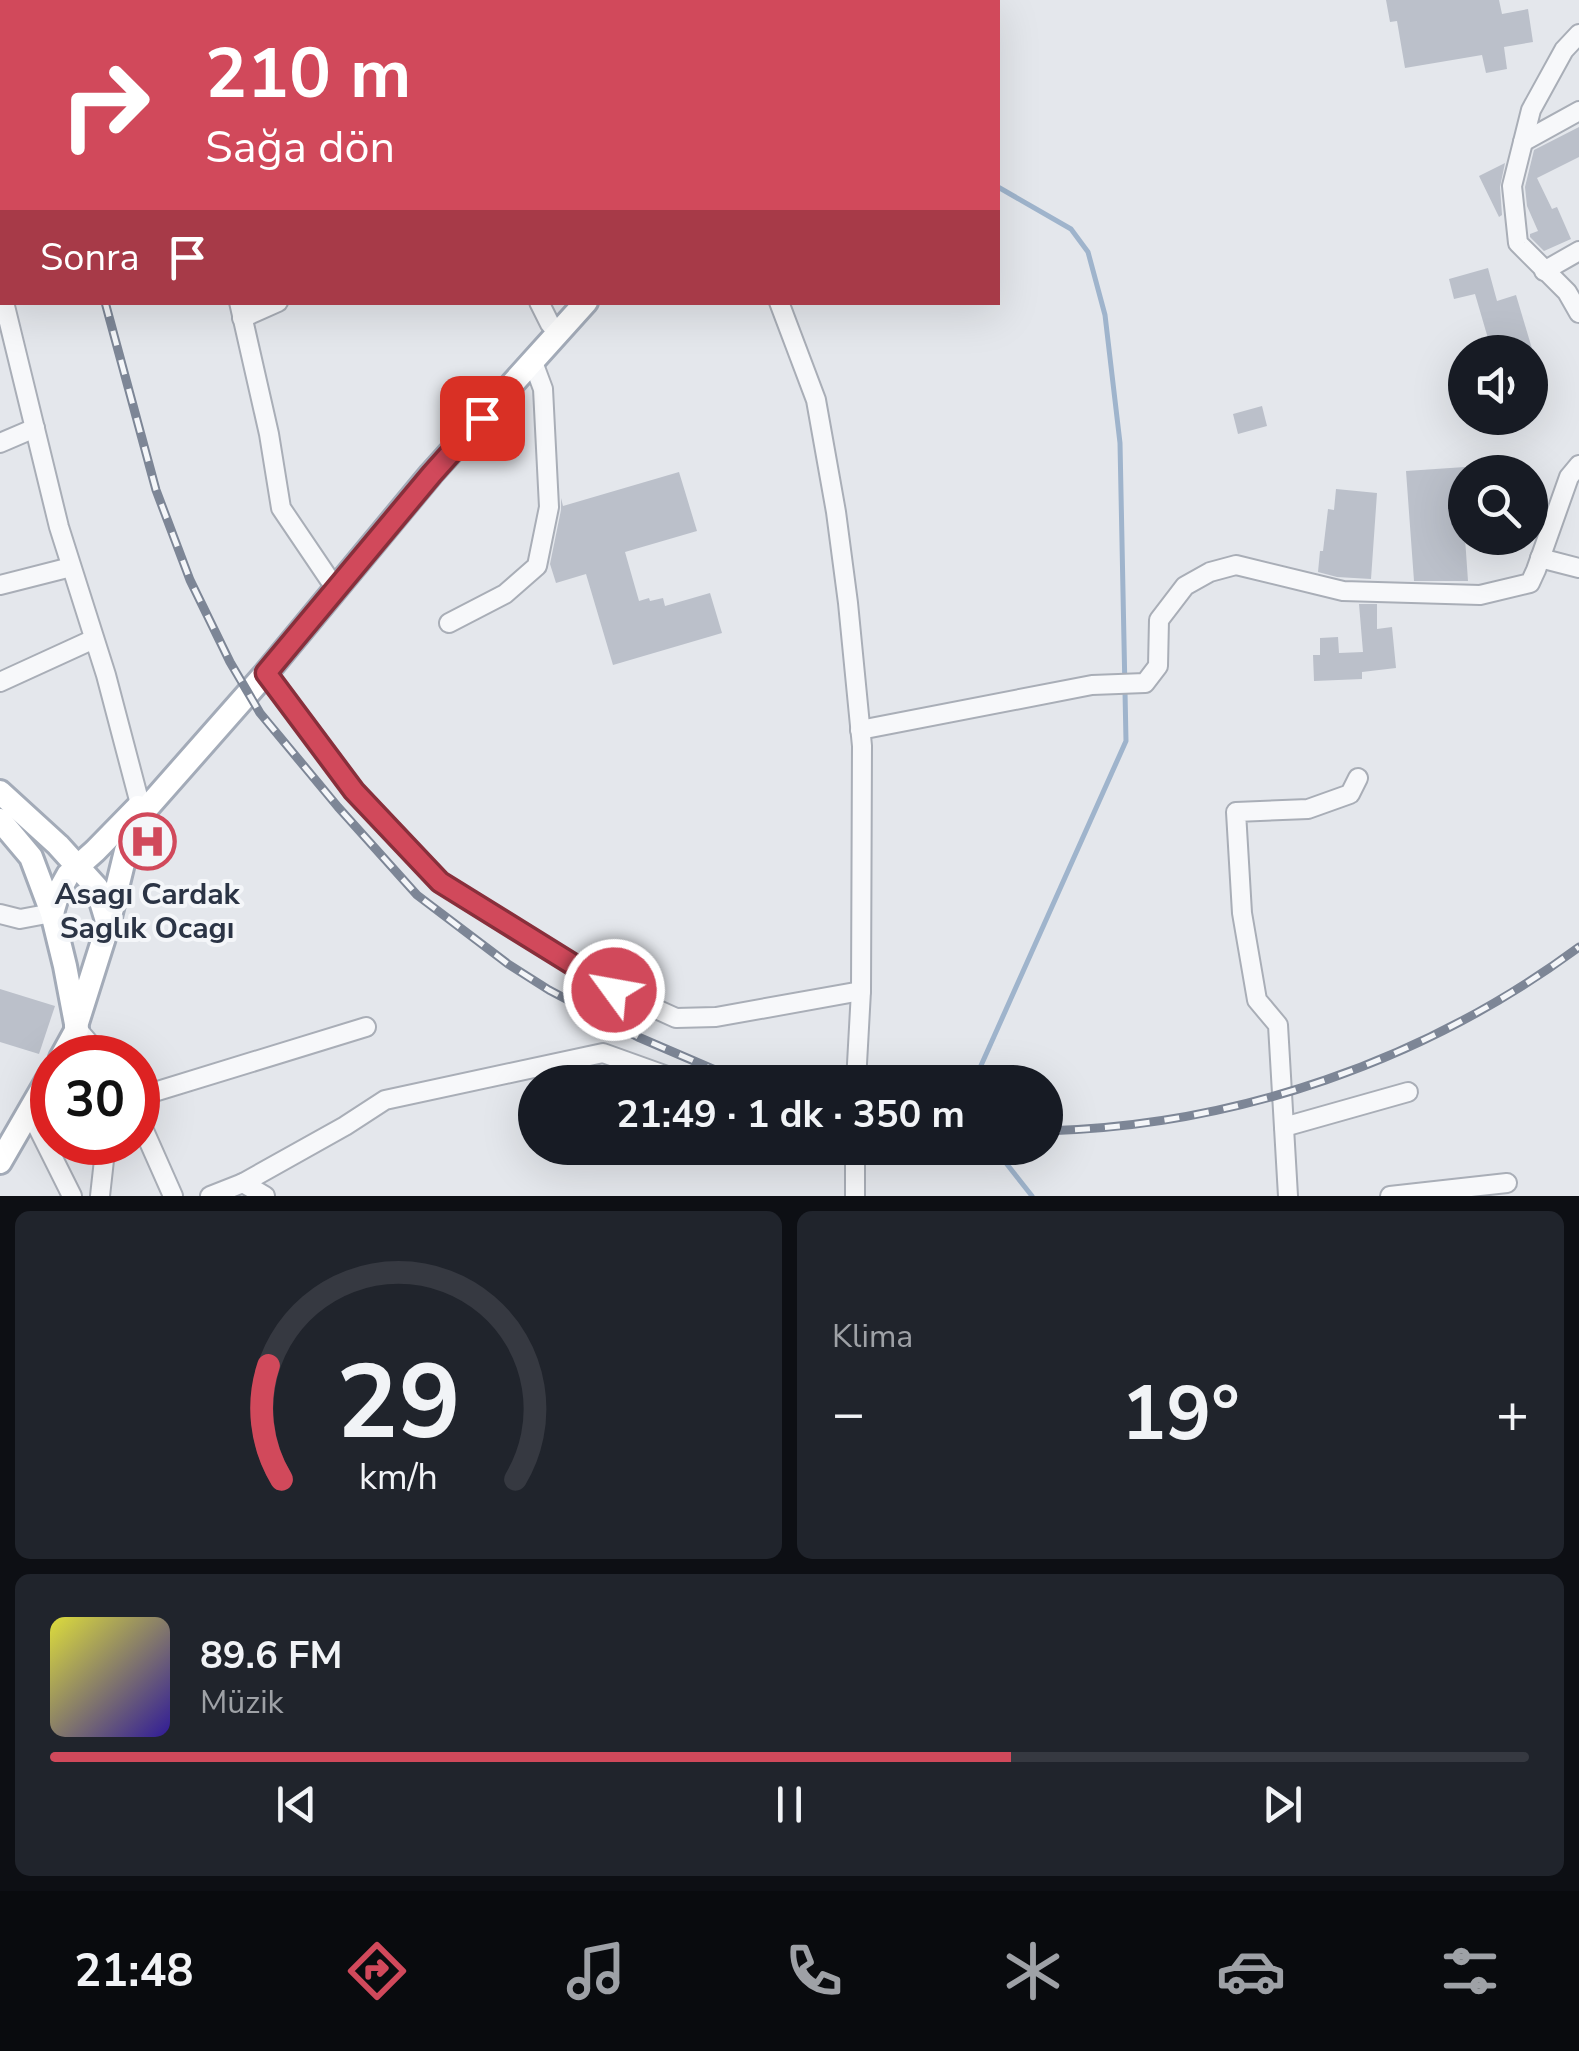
<!DOCTYPE html>
<html lang="tr">
<head>
<meta charset="utf-8">
<style>
	:root { --surface:#171b24; --page:#20242c; --text:#f1f3f6; --muted:#9ea1a6; --line:#363941; --accent:#d1495b }
	body { margin:0; font-family:"Nunito Sans",sans-serif; background:var(--page); color:var(--text); height:100vh; display:flex; flex-direction:column; font-size:38px; white-space:nowrap }
	* { box-sizing:border-box; margin:0 }
	p { font-size:32px; color:var(--muted) }
	.icon { flex:none; width:55px; height:55px; fill:none; stroke:currentColor; stroke-width:2; stroke-linecap:round; stroke-linejoin:round }
	.map { position:relative; height:1196px; overflow:hidden }
	.details { display:flex; flex-direction:column; gap:15px; padding:15px; background:#0d0f14; flex:1 }
	.details>* { flex:none }
	.top-card { position:absolute; left:0px; top:0px; width:1000px; height:305px; box-shadow:0 10px 40px #0002; background:#d1495b; color:#fff; overflow:hidden }
	.fabs { position:absolute; left:1448px; top:335px; display:grid; gap:20px }
	.fabs a { display:grid; place-items:center; width:100px; height:100px; border-radius:50%; background:var(--surface); box-shadow:0 10px 40px #0002; font-size:50px }
	.speed { position:absolute; left:30px; top:1035px; display:flex; gap:20px; font-size:50px; font-weight:700; text-align:center }
	.speed>* { display:grid; place-content:center; width:130px; height:130px; border-radius:50%; background:var(--surface); box-shadow:0 10px 40px #0002; line-height:1 }
	.speed .limit { border:15px solid #d22; background:#fff; color:#111 }
	.pin { position:absolute; display:grid; place-items:center; width:85px; height:85px; color:#fff; margin:-42px; border-radius:20px; box-shadow:0 5px 15px #0006 }
	.me { position:absolute; width:110px; margin:-55px; rotate:302deg; stroke-linejoin:round; filter:drop-shadow(0 0 8px #0008) }
	.turn { display:flex; align-items:center; gap:35px; height:210px; padding:0 40px; font-size:45px }
	.turn .icon { width:130px; height:130px; stroke-width:2.5 }
	.turn b { display:block; font-size:70px; line-height:85px }
	.then { display:flex; align-items:center; height:95px; padding:0 40px; background:#0003; gap:20px; font-size:38px }
	.big { font-size:75px; font-weight:700; line-height:1.1 }
	.details .tile { flex:1; display:flex; flex-direction:column; justify-content:center; gap:15px; min-width:0; padding:0 35px; border-radius:15px; background:var(--page) }
	.details .dial { align-items:center; gap:0 }
	.dial svg { height:260px; overflow:visible; fill:none; stroke:var(--line); stroke-width:7; stroke-linecap:round; text-anchor:middle }
	.dial text { fill:var(--text); stroke:none }
	.song { display:flex; align-items:center; gap:30px }
	.cover { width:120px; height:120px; border-radius:15px; background:linear-gradient(135deg,hsl(60 70% 55%),hsl(250 70% 35%)) }
	.played { height:10px; border-radius:5px; background:linear-gradient(90deg,var(--accent) 65%,var(--line) 65%) }
	.keys { display:flex; justify-content:space-around; direction:ltr }
	.heat { display:flex; justify-content:space-between; align-items:center; font-size:55px; direction:ltr }
	.details .tiles { flex:1; display:grid; gap:15px; grid-template-columns:1fr 1fr }
	.tile:last-child { grid-column:span 2 }
	.trip { position:absolute; left:518px; top:1065px; width:545px; height:100px; border-radius:50px; background:var(--surface); box-shadow:0 10px 40px #0002; font-weight:700; line-height:100px; text-align:center }
	.tab-bar { display:flex; height:160px; justify-content:space-around; align-items:center; background:#090b0e; color:var(--muted) }
	.tab-bar .icon { width:70px; height:70px }
	.tab-bar .selected { color:var(--accent) }
	.tab-bar b { font-size:45px; color:var(--text) }
	.map>svg:first-child { display:block }
	.lines { fill:none; stroke-linecap:round; stroke-linejoin:round }
	.stream { stroke:#9fb4cc; stroke-width:5 }
	.building { fill:#bbc0ca }
	.minor-casing { stroke:#a9aeb7; stroke-width:22 }
	.major-casing { stroke:#a3abb8; stroke-width:28 }
	.minor { stroke:#f7f8fa; stroke-width:18 }
	.major { stroke:#fff; stroke-width:22 }
	.rail-casing { stroke:#7d8696; stroke-width:9 }
	.rail { stroke:#f4f6f9; stroke-width:5; stroke-dasharray:15; stroke-linecap:butt }
	.route-casing { stroke:#882f3b; stroke-width:25 }
	.route { stroke:#d1495b; stroke-width:18 }
	.labels { text-anchor:middle; dominant-baseline:central; stroke-width:8; stroke-linejoin:round; paint-order:stroke }
	.poi-label { font-size:30px; font-weight:bold; fill:#2b3445; stroke:#f4f6f9 }
</style>
</head>
<body>
<div class="map">
<svg width="1579" height="1196" viewBox="0 0 1579 1196">
	<rect width="100%" height="100%" fill="#e4e7ec"/>
	<g class="lines">
		<g class="stream">
			<path d="M979,1082V1070L1126,741L1120,443L1105,315L1088,252L1071,229L998,187"/>
			<path d="M999,1148L1006,1163L1032,1196"/>
		</g>
	</g>
	<g class="building">
		<path d="M1386,0H1499L1502,14L1528,9L1533,42L1504,47L1507,69L1486,73L1482,55L1405,68L1397,21L1390,22Z"/>
		<path d="M1579,127V157L1537,178L1552,209L1557,207L1571,239L1544,251L1530,237V234L1538,231L1527,206L1525,187L1534,150Z"/>
		<path d="M1505,163L1500,187L1502,215L1499,217L1479,176Z"/>
		<path d="M1488,268L1497,301L1516,295L1533,352H1492L1475,294L1454,299L1449,279Z"/>
		<path d="M1262,406L1267,426L1238,434L1233,414Z"/>
		<path d="M1465,467V538L1468,581H1414L1406,471Z"/>
		<path d="M679,472L697,531L625,552L639,601L649,598L650,601L663,598L665,606L710,593L722,633L613,665L586,574L556,583L550,564L561,510V498L563,506Z"/>
		<path d="M1336,489L1377,493L1371,579L1337,577L1318,572L1320,551H1323L1328,509L1334,510Z"/>
		<path d="M1359,604H1377V629L1392,627L1396,668L1362,672V679L1314,681L1313,655H1320V638L1338,637L1339,653L1363,652Z"/>
		<path d="M0,989L55,1006L39,1054L0,1042Z"/>
	</g>
	<g class="lines">
		<defs>
			<g id="minor">
				<path d="M171,0V2"/>
				<path d="M397,0L398,2"/>
				<path d="M625,0L627,2"/>
				<path d="M517,2L521,0"/>
				<path d="M1579,34L1564,50L1531,110L1512,186L1518,243L1567,292L1579,313"/>
				<path d="M1523,142L1579,111"/>
				<path d="M1544,271L1579,251"/>
				<path d="M4,302L59,527L106,675L140,804"/>
				<path d="M239,302L269,434L281,508L329,579"/>
				<path d="M539,302L550,324"/>
				<path d="M779,302L816,400L836,512L848,603L862,746L861,991L856,1082"/>
				<path d="M242,318L278,302"/>
				<path d="M0,443L35,428"/>
				<path d="M1540,558L1579,568"/>
				<path d="M0,585L71,567"/>
				<path d="M449,623L505,594L537,566L549,507L543,389L533,362"/>
				<path d="M266,673L354,791L439,882L614,990L676,1018L716,1017L861,991"/>
				<path d="M0,682L94,639"/>
				<path d="M860,730L1092,685L1145,683L1158,666L1159,620L1185,586L1210,572L1236,565L1343,591L1480,595L1530,583L1536,570L1569,477L1579,465"/>
				<path d="M0,914L20,919L52,913"/>
				<path d="M77,1029L102,1058"/>
				<path d="M138,1097L366,1027"/>
				<path d="M30,1112L72,1196"/>
				<path d="M138,1117L173,1196"/>
				<path d="M1284,1127L1408,1092"/>
				<path d="M243,1183L265,1196"/>
				<path d="M100,1196L106,1142"/>
				<path d="M210,1196L243,1183L345,1126L385,1100L603,1053L684,1082"/>
				<path d="M855,1196V1148"/>
				<path d="M1288,1196L1278,1025L1257,1000L1242,913L1236,812L1308,809L1350,794L1358,778"/>
				<path d="M1390,1196L1507,1183"/>
			</g>
			<g id="major">
				<path d="M841,2L843,0"/>
				<path d="M869,2L871,0"/>
				<path d="M0,792L58,845L97,888L107,921"/>
				<path d="M0,820L31,857L52,913L65,966L77,1029L61,1058"/>
				<path d="M52,913L58,893L68,875L95,851L138,807"/>
				<path d="M76,1026L108,925L126,851L140,816L266,673L431,474L586,302"/>
				<path d="M0,1162L52,1072"/>
			</g>
		</defs>
		<use href="#minor" class="minor-casing"/>
		<use href="#major" class="major-casing"/>
		<use href="#minor" class="minor"/>
		<use href="#major" class="major"/>
		<defs>
			<g id="rail">
				<path d="M30,0L31,2"/>
				<path d="M105,302L156,490L190,580L230,662L260,713L338,807L417,895L508,964L549,990L638,1037L743,1082"/>
				<path d="M1045,1131C1236,1126 1425,1061 1579,947"/>
			</g>
		</defs>
		<use href="#rail" class="rail-casing"/>
		<use href="#rail" class="rail"/>
	</g>
	<g class="lines">
		<defs>
			<path id="route" d="M482,418L432,474L266,673L354,791L440,882L614,990"/>
		</defs>
		<use href="#route" class="route-casing"/>
		<use href="#route" class="route"/>
	</g>
	<defs>
		<symbol id="hospital-ring" viewBox="-11 -11 22 22"><circle r="9.5" fill="#f4f6f9" stroke="#d1495b" stroke-width="1.5"/><path d="M-5-5h3v3.5h4V-5h3V5h-3V1.5h-4V5h-3Z" fill="#d1495b"/></symbol>
	</defs>
	<g fill-rule="evenodd">
		<use href="#hospital-ring" x="116" y="810" width="63" height="63"/>
	</g>
	<g class="labels">
		<g class="poi-label">
			<text x="147" y="894">Asagı Cardak<tspan x="147" dy="34">Saglık Ocagı</tspan></text>
		</g>
	</g>
</svg>
<div class="fabs">
<a><svg class="icon" aria-label="sound" viewBox="0 0 24 24"><path d="M4 9h4l5-4v14l-5-4H4zM17 9q2 3 0 6"/></svg></a>
<a><svg class="icon" aria-label="search" viewBox="0 0 24 24"><circle cx="10" cy="10" r="6"/><path d="M15 15l6 6"/></svg></a>
</div>
<div class="speed"><div class="limit">30</div></div>
<div class="pin" style="left:482px;top:418px;background:#d93025"><svg class="icon" aria-label="arrive" viewBox="0 0 24 24"><path d="M6 21V4h12l-3 4 3 4H6"/></svg></div>
<svg class="me" style="left:614px;top:990px" viewBox="-20 -20 40 40"><circle r="17" fill="#d1495b" stroke="#fff" stroke-width="3"/><path d="M0-11L8 9 0 5-8 9z" fill="#fff"/></svg>
<div class="trip">21:49 · 1 dk · 350 m</div>
<div class="top-card">
<div class="turn"><svg class="icon" aria-label="right" viewBox="0 0 24 24"><path d="M7 20v-9h11M14 6l5 5-5 5"/></svg><div><b>210 m</b>Sağa dön</div></div>
<div class="then">Sonra<svg class="icon" aria-label="arrive" viewBox="0 0 24 24"><path d="M6 21V4h12l-3 4 3 4H6"/></svg></div>
</div>
</div>
<section class="details">
<div class="tiles">
<div class="tile dial"><svg viewBox="0 0 100 80">
<path d="M14 69A42 42 0 1 1 86 69"/>
<path d="M14 69A42 42 0 0 1 10 34" stroke="#d1495b"/>
<text x="50" y="56" font-size="32" font-weight="700">29</text>
<text x="50" y="72" font-size="11">km/h</text>
</svg></div>
<div class="tile"><p>Klima</p>
<div class="heat"><a>−</a><b class="big">19°</b><a>+</a></div>
</div>
<div class="tile">
<div class="song"><i class="cover"></i><div><b>89.6 FM</b><p>Müzik</p></div></div>
<div class="played"></div>
<div class="keys"><svg class="icon" aria-label="previous" viewBox="0 0 24 24"><path d="M18 5L8 12l10 7zM5 5v14"/></svg><svg class="icon" aria-label="pause" viewBox="0 0 24 24"><path d="M8 5v14M16 5v14"/></svg><svg class="icon" aria-label="next" viewBox="0 0 24 24"><path d="M6 5l10 7-10 7zM19 5v14"/></svg></div>
</div>
</div>
</section>
<nav class="tab-bar">
<b>21:48</b>
<svg class="icon selected" aria-label="directions" viewBox="0 0 24 24"><path d="M12 3l9 9-9 9-9-9zM9 14v-3h6M13 9l2 2-2 2"/></svg>
<svg class="icon" aria-label="music" viewBox="0 0 24 24"><path d="M9 18V5l10-2v13"/><circle cx="6" cy="18" r="3"/><circle cx="16" cy="16" r="3"/></svg>
<svg class="icon" aria-label="phone" viewBox="0 0 24 24"><path d="M5 4h4l2 5-3 2q2 4 5 5l2-3 5 2v4C11 20 4 13 5 4z"/></svg>
<svg class="icon" aria-label="climate" viewBox="0 0 24 24"><path d="M12 3v18M4 7l16 10M4 17L20 7"/></svg>
<svg class="icon" aria-label="car" viewBox="0 0 24 24"><path d="M5 17H2v-5l4-1 3-4h7l3 4 3 1v5h-3M9 17h6M6 11h13"/><circle cx="7" cy="17" r="2"/><circle cx="17" cy="17" r="2"/></svg>
<svg class="icon" aria-label="filters" viewBox="0 0 24 24"><path d="M4 7h16M4 17h16"/><circle cx="9" cy="7" r="2"/><circle cx="15" cy="17" r="2"/></svg>
</nav>
</body>
</html>
